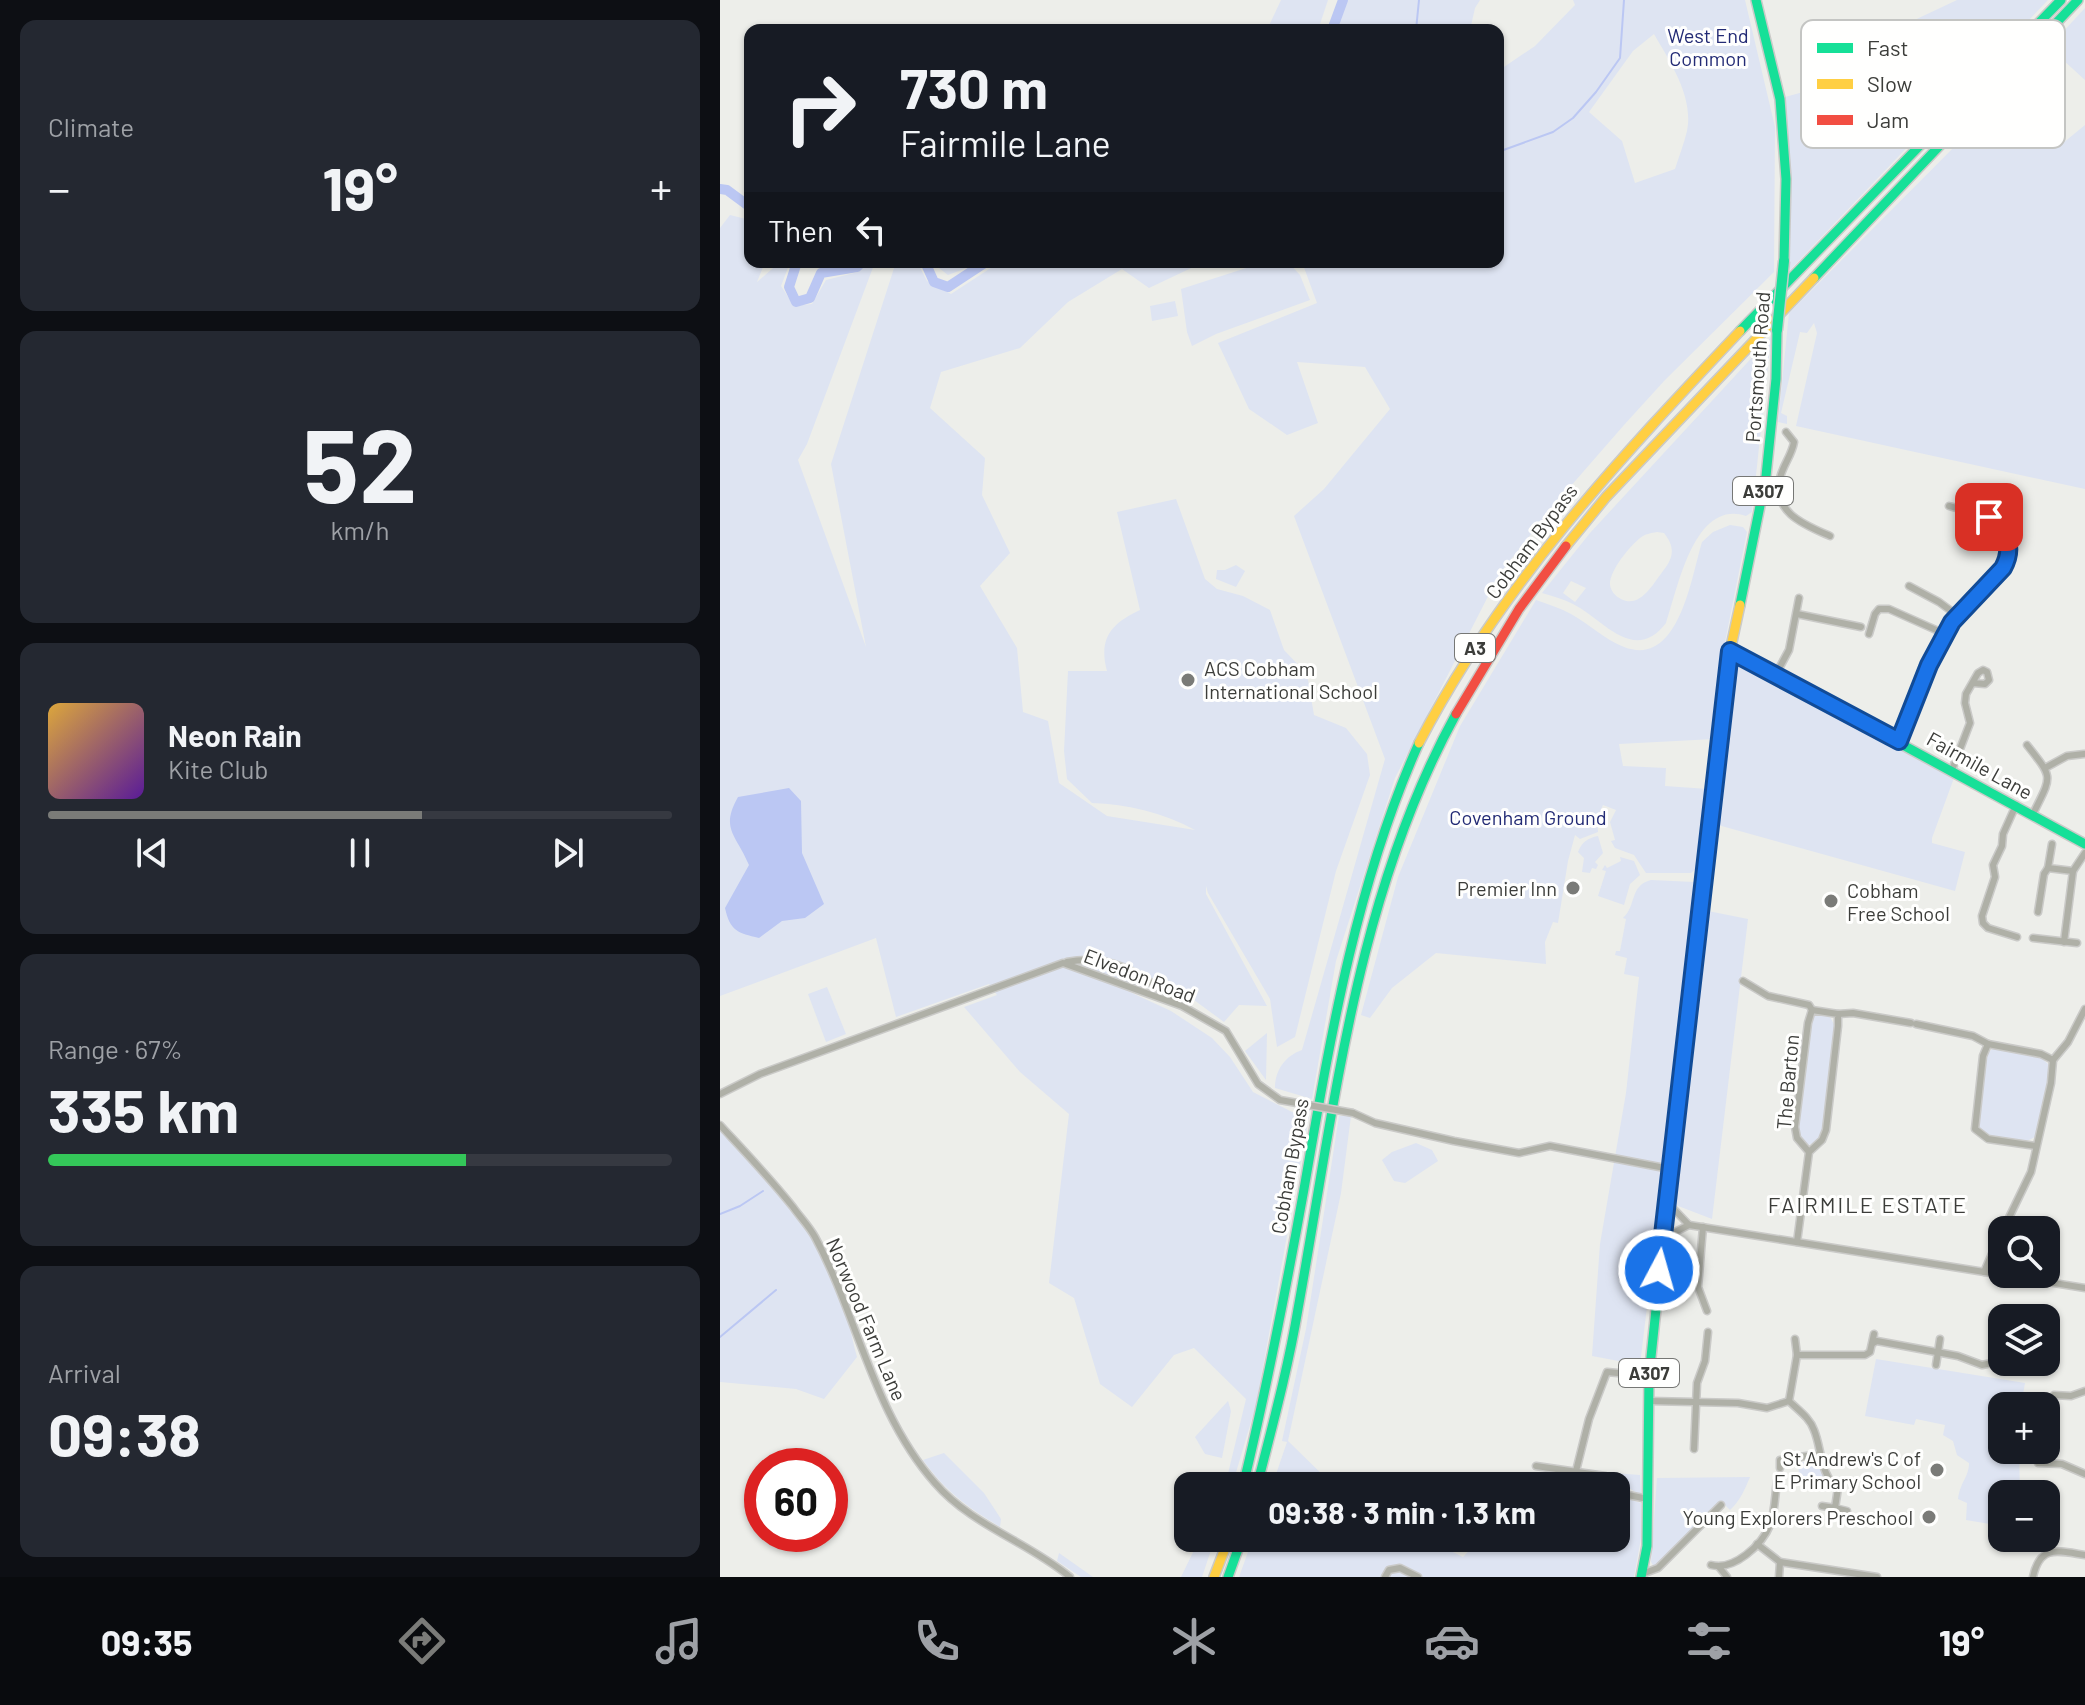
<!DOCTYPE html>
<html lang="en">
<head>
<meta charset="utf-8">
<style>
	:root { --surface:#171b24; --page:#242831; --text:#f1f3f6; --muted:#9ea1a6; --line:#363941; --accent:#7a7b78 }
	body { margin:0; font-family:Barlow,sans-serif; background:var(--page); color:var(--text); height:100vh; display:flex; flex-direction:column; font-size:30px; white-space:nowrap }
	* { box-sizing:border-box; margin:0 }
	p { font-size:26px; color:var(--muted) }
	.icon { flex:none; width:44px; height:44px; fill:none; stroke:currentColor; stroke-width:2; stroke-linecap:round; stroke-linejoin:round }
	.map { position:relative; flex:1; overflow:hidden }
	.side { display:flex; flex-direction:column; gap:20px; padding:20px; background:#0d0f14; width:720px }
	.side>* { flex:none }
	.top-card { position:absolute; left:24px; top:24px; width:760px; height:244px; border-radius:16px; box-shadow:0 2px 6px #0004; background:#171b24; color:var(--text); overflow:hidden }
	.tools { position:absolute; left:1268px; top:1216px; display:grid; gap:16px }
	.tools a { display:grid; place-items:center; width:72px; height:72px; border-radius:16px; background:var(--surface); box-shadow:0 2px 6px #0004; font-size:40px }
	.speed { position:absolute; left:24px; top:1448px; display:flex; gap:16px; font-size:40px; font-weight:700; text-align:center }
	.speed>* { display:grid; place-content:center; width:104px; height:104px; border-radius:50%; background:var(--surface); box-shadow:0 2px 6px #0004; line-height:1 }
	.speed .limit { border:12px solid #d22; background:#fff; color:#111 }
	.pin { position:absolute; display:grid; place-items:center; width:68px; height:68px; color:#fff; margin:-34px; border-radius:16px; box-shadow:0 4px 12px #0006 }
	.me { position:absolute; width:88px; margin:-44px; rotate:6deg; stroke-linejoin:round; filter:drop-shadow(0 0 6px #0008) }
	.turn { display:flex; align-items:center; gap:28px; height:168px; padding:0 24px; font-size:36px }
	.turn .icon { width:104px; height:104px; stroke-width:2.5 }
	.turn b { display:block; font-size:56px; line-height:68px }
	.then { display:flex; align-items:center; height:76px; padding:0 24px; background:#0003; gap:16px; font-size:30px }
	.big { font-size:60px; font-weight:700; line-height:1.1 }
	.side .tile { flex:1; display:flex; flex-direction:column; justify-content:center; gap:12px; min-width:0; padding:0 28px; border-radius:16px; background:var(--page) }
	.side .dial { align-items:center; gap:0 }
	.dial b { font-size:104px; line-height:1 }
	.song { display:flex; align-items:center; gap:24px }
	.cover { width:96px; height:96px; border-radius:12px; background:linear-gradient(135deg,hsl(40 70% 55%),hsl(270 70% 35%)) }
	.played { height:8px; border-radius:4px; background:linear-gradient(90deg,var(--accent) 60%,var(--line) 60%) }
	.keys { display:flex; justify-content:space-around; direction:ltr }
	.heat { display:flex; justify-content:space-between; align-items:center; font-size:44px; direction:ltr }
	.charge { height:12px; border-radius:6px; background:linear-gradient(90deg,#34c759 67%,var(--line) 0) }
	.trip { position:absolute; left:454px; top:1472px; width:456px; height:80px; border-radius:16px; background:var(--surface); box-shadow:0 2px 6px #0004; font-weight:700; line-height:80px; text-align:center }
	.dock { display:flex; height:128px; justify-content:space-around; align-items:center; background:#090b0e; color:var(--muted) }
	.dock .icon { width:56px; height:56px }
	.dock .active { color:var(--accent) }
	.dock b { font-size:36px; color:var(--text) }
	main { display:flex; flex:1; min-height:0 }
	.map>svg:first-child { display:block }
	.green { fill:#dee4f2; fill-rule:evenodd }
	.water { fill:#bbc7f3 }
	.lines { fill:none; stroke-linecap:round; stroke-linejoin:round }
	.stream { stroke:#bbc7f3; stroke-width:2 }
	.river { stroke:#bbc7f3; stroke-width:10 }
	.street-casing { stroke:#cacac8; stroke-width:9 }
	.fast-casing { stroke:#cacac8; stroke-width:12 }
	.slow-casing { stroke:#cacac8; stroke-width:12 }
	.jam-casing { stroke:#cacac8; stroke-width:12 }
	.street { stroke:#afb0a7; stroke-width:6 }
	.fast { stroke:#16e098; stroke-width:9 }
	.slow { stroke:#ffcf43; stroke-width:9 }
	.jam { stroke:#f24e42; stroke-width:9 }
	.street-bridge-casing { stroke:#cacac8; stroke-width:9; stroke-linecap:butt }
	.fast-bridge-casing { stroke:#cacac8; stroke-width:13; stroke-linecap:butt }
	.street-bridge { stroke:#afb0a7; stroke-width:6 }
	.fast-bridge { stroke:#16e098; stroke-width:10 }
	.route-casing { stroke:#114b97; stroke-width:20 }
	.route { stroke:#1a73e8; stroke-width:14 }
	.poi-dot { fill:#7a7b78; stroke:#fffffe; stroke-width:3 }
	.labels { text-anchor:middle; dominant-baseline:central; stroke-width:6; stroke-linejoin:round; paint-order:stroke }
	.shield { fill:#fffffe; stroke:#767775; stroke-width:2 }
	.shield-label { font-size:18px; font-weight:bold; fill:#3c3d3a }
	.park-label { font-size:20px; fill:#232b75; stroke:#fffffe }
	.street-label { font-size:20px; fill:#3c3d3a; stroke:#fffffe }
	.poi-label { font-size:20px; fill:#3c3d3a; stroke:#fffffe; text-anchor:end }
	.neighbourhood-label { font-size:22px; letter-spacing:2px; fill:#3c3d3a; stroke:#fffffe }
	.key { fill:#fffffe; stroke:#c4c5c3; stroke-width:2 }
	.key-label { font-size:22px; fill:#3c3d3a }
</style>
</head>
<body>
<main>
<section class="side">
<div class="tile"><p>Climate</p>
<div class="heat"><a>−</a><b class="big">19°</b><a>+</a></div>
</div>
<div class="tile dial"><b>52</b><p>km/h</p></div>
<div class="tile">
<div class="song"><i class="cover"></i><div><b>Neon Rain</b><p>Kite Club</p></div></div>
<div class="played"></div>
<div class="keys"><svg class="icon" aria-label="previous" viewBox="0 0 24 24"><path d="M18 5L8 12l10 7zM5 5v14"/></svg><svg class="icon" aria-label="pause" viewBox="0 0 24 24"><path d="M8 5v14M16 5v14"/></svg><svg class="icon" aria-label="next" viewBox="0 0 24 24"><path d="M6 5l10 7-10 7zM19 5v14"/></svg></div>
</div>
<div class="tile"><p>Range · 67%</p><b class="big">335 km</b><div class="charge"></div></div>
<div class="tile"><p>Arrival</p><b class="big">09:38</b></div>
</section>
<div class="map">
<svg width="1365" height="1577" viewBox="0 0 1365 1577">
	<rect width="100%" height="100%" fill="#edeeea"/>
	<g class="green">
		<path d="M561,0H608L598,30H547Z"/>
		<path d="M627,0H760L755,8L750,30H616Z"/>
		<path d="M853,0H1025L1055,127L1054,272L945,380L904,425L836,503L780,573L675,778L616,961L592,1099L555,1088C555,1070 565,1056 582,1050L665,759L574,516L604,489L670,409L645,367L577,362L598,423L567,435L529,409L498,343L597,303L582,262H778V71L815,46L855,5ZM934,34C950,62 974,97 967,131C964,144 959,156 955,169L915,183L902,141L869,112L913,51Z"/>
		<path d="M1237,0H1328L1070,270L1069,182L1065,97L1098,88L1097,66Z"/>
		<path d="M1365,8V80L1329,47Z"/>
		<path d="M1365,125V489L1076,426L1097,333L1094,323L1087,333L1080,332L1061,413L1067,416V424L1058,422L1069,313L1255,126L1337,148Z"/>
		<path d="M10,215L30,220V262H45L37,282L60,262L69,265L61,286L74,306L92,304L106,280L138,272L151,262H155L87,444L78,460L146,647L111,464L176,262H197L207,281L231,294L280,262H484L429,288L402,269L348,302L300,348L221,372L210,408L265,458L262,495L290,553L260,586L297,648L303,712L328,721L339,783L387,816L475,830C444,813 407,804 372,803L347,779L344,751L348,671H387C378,638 392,623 420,610L397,512L456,499L485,579L497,589L523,596L550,610L564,650L587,674L594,715L626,728L647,754L650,775L616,871L575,1037L557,1047L550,999L488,893L486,886V894L547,1006L519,1005L504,1022L459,989L397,986L451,1011L492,1038L510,1057L533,1092L576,1114L577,1109L590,1110L536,1405L512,1486H505L526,1399L474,1348L454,1355L412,1407L380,1384L354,1298L329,1283L349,1114L300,1072L244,1007L277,995L269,984L176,1017L156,938L0,996V228Z"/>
		<path d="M218,262H255L252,266L228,275L219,268Z"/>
		<path d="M545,262H568L580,275L590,300L496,334L472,346L467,332L461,289Z"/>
		<path d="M455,301L458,316L432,321L430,306Z"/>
		<path d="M1051,337L1032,512L1026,516C974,499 958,588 946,623C914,665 883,619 853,604C843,599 832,596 822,593L870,533ZM937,532L944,533C956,548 953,558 943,571C933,584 920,609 901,599C895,596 891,591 890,585C889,571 910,546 920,538C925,534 931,533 937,532ZM851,581L866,588L855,602L843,593Z"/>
		<path d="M1010,525L1023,527L1027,532L1004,647L994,739L899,744L903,766L946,768L945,786L988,789L976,869L971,873H926L914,855L895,848L891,841L895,840L890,822L896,810L883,805L877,819L878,832L860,839L855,835L848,861L838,923L833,922L825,942L826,964L716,953L672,988L650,1018L641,1015L678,877L740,726L816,600C827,604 840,608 851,614C869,624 884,639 904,647C959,668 971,578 982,542L993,532Z"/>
		<path d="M516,565L525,571L516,587L496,579L497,570H505Z"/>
		<path d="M1017,659L1234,778L1212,838V843L1245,852L1235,891L998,825Z"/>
		<path d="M878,836L883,853L875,862L878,865L876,869L872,868L870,873L862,872L864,858L858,852C862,842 868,838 878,836Z"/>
		<path d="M900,857L914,861L920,875L910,884L904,905L878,896L886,871L882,870L885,865L887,868L901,861Z"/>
		<path d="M931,880L974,882L964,982L975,984L988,911L1028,919L992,1219L940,1199L920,1365L872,1356L880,1244L906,1093L919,977L904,974L907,958L895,955L896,951H900L906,919L903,918C917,905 909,886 931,880Z"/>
		<path d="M107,987L126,1034L106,1042L88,994Z"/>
		<path d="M1098,1014L1109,1015L1115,1026L1104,1129L1097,1142L1088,1145L1082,1142L1077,1132L1091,1019Z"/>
		<path d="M547,1033L546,1080L525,1051Z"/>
		<path d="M1273,1048L1319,1056L1328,1064L1329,1079L1317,1135C1303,1149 1271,1140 1258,1128L1266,1055Z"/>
		<path d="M619,1116H631L621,1193L568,1441L614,1486H552L567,1442L562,1441L586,1329Z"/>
		<path d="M0,1130C46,1178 95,1228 119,1292C128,1312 131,1336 137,1357L104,1399L76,1389L0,1382Z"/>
		<path d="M696,1143L712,1150L718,1161L685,1183L674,1181L662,1160L672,1152Z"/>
		<path d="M1156,1359L1305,1383L1301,1406H1282V1450H1299L1300,1494H1282V1526L1246,1520L1247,1503L1238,1499C1240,1482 1249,1477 1249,1463L1237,1455L1233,1441L1223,1435L1225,1425L1196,1419L1194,1425L1145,1416Z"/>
		<path d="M508,1401L511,1411L502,1458L485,1454L475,1437Z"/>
		<path d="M224,1453L264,1493L281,1519L280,1527C247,1507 225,1491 203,1460Z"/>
		<path d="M1099,1459L1107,1482L1088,1480L1086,1485L1077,1484L1075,1473L1079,1472L1078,1463Z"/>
		<path d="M794,1472L835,1481L889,1483L892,1486H787Z"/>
		<path d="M894,1473L920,1475L921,1495L903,1485Z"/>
		<path d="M1030,1477C1025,1489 1020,1501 1010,1510L1002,1502L934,1567L931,1562L937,1478Z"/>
		<path d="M896,1490L905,1498L921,1503V1538L914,1577H519L533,1538H704L743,1557L761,1538H896Z"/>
		<path d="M489,1538H495L482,1577H461L479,1540L488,1542Z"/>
		<path d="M339,1553L373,1577H361L337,1561Z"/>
	</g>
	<path class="water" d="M69,788L81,801L82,853L104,904L85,918L62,921L39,938C18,933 10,931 5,908L29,865C16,834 0,829 18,797Z"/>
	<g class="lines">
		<g class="stream">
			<path d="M612,28L617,30"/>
			<path d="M696,30L699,0"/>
			<path d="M778,152L833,132L853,118L876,92L900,58L904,0"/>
			<path d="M0,1214L20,1206L43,1191"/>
			<path d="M0,1337L56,1290"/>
		</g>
		<g class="river">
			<path d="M612,30L623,0"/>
			<path d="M0,189L7,190L30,207"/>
			<path d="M77,262L69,287L76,302L90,298L101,273L137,267L142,262"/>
			<path d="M205,262L214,282L228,287L266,262"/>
		</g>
		<defs>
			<g id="street">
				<path d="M1066,432L1074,442C1072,455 1063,465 1060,478C1052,513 1085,525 1110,536"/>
				<path d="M1189,586L1219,602L1238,616"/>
				<path d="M1077,614L1141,627"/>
				<path d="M1149,634L1155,614L1159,609H1169L1225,634"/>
				<path d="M1056,674L1069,650L1079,598"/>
				<path d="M1179,741L1209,665L1232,622L1283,568C1306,524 1261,514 1229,506"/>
				<path d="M1307,745C1334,779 1332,775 1313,814"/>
				<path d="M1325,768L1347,756L1364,754"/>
				<path d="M1232,770L1250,723L1245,703L1246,694L1258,673L1263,670L1267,672L1269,680L1265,684L1253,683"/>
				<path d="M1296,805L1283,834L1282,846L1273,865L1275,877L1262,916L1263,923L1268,928L1297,937"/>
				<path d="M1332,844L1328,868L1353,871"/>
				<path d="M1318,912L1324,874L1328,868"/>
				<path d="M1313,938L1357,943"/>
				<path d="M1344,942L1353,871L1365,853"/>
				<path d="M347,962C391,953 422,974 455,1001"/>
				<path d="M1023,981L1048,996L1089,1005L1092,1010"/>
				<path d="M1118,1014L1133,1013L1191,1023"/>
				<path d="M1196,1024L1253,1036L1268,1044L1263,1056L1255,1129L1268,1139L1316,1146"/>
				<path d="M1268,1044L1321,1054L1333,1060"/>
				<path d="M0,1094L40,1074L343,963L462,1006L506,1031L538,1084L560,1100L577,1103"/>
				<path d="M633,1113L655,1123L734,1141L799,1153L830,1146L950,1169"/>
				<path d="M0,1125C25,1152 50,1178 73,1207C80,1217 89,1226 95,1237C138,1317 153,1413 215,1483C251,1525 308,1542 350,1577"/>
				<path d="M947,1202L969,1225L1365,1288"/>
				<path d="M983,1227L978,1287L987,1311"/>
				<path d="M1283,1230L1311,1172L1331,1083L1333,1060L1348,1042L1365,1009"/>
				<path d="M1077,1242L1089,1152L1102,1140L1106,1130L1118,1026V1014L1092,1010L1088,1023L1075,1127L1077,1138L1089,1152"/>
				<path d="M942,1243L953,1233L969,1225"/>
				<path d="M1264,1272L1282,1231"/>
				<path d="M1075,1339L1077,1355"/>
				<path d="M1153,1343L1157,1341L1238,1356L1262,1365L1277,1362L1281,1354"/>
				<path d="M1216,1365L1220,1339"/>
				<path d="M1334,1395L1351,1396L1365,1391"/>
				<path d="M930,1401L1018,1403L1047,1408L1069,1401"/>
				<path d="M974,1449L977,1383L985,1361L988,1332"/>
				<path d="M1318,1463L1342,1464L1365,1474"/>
				<path d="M816,1466L885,1476L908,1495L928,1499"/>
				<path d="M1060,1468V1460L1100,1454"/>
				<path d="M856,1471L869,1419L887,1372L929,1376"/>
				<path d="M1102,1506L1115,1508L1118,1488C1100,1476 1102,1449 1094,1430C1090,1418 1078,1410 1069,1401L1077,1355H1145L1150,1352L1154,1334"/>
				<path d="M1115,1508L1127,1511"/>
				<path d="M1037,1544L1060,1562L1157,1577"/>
				<path d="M991,1565C1014,1571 1042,1545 1050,1525C1055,1512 1055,1495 1057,1481"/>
				<path d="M999,1567L1007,1577"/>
				<path d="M922,1574L938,1568L1001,1505"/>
				<path d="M665,1577L669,1570L680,1568L698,1577"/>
				<path d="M1059,1577L1060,1562"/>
				<path d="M1313,1577C1320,1544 1338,1551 1365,1555"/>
			</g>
			<g id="fast">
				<path d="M1036,0L1060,99L1066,179L1064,261"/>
				<path d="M1094,278L1358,0"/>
				<path d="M1020,331L1341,0"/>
				<path d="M1020,605L1046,476L1056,379L1057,330"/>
				<path d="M1010,651L1365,844"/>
				<path d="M523,1486C547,1387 566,1289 584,1189C610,1039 636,883 699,743"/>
				<path d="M537,1486C552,1427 568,1369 578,1309C615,1106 635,898 736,714"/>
				<path d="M508,1577L522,1538"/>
				<path d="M921,1577L927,1546L929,1376L962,1062"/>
			</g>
			<g id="slow">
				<path d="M846,546L886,497L1094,278"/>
				<path d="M699,743C780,586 900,458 1020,331"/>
				<path d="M962,1062L1010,651L1020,605"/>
				<path d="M494,1577L509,1538"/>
			</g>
			<path id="jam" d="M736,714L799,609L846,546"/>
		</defs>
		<use href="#street" class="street-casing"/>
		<use href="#fast" class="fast-casing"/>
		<use href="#slow" class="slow-casing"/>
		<use href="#jam" class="jam-casing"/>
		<use href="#street" class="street"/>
		<use href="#fast" class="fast"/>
		<use href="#slow" class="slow"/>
		<use href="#jam" class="jam"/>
		<defs>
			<path id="street-bridge" d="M577,1103L633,1113"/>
			<path id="fast-bridge" d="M1057,330L1064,261"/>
		</defs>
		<use href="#street-bridge" class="street-bridge-casing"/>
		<use href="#fast-bridge" class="fast-bridge-casing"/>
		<use href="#street-bridge" class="street-bridge"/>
		<use href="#fast-bridge" class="fast-bridge"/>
	</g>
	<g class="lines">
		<defs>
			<path id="route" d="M939,1270L1010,651L1179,741L1209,665L1232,622L1283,568C1294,548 1287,530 1269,517"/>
		</defs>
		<use href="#route" class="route-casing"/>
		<use href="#route" class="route"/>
	</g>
	<g class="poi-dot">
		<circle cx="468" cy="680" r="8"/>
		<circle cx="853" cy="888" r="8"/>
		<circle cx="1111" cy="901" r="8"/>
		<circle cx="1217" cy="1470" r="8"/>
		<circle cx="1209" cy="1517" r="8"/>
	</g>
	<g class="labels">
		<g class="shield">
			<rect x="1013" y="477" width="60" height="28" rx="6"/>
			<rect x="735" y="634" width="40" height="28" rx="6"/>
			<rect x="899" y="1359" width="60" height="28" rx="6"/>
		</g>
		<g class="shield-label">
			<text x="1043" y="491">A307</text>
			<text x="755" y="648">A3</text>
			<text x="929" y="1373">A307</text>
		</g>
		<g class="park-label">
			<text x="988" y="35">West End<tspan x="988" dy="23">Common</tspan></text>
			<text x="808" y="817">Covenham Ground</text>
		</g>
		<g class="street-label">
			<text transform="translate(1037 367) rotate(-86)">Portsmouth Road</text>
			<text transform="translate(811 541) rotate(-53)">Cobham Bypass</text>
			<text transform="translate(1260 765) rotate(29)">Fairmile Lane</text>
			<text transform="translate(420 975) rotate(21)">Elvedon Road</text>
			<text transform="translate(1067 1082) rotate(-85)">The Barton</text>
			<text transform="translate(569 1166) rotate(-80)">Cobham Bypass</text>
			<text transform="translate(147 1319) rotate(67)">Norwood Farm Lane</text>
		</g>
		<g class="poi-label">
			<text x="484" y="668" text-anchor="start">ACS Cobham<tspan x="484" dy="23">International School</tspan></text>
			<text x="837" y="888">Premier Inn</text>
			<text x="1127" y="890" text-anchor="start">Cobham<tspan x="1127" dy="23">Free School</tspan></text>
			<text x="1201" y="1458">St Andrew's C of<tspan x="1201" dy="23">E Primary School</tspan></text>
			<text x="1193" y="1517">Young Explorers Preschool</text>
		</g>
		<g class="neighbourhood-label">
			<text x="1148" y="1204">FAIRMILE ESTATE</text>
		</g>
	</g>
	<rect x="1081" y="20" width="264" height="128" rx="12" class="key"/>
	<rect x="1097" y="43" width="36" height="10" fill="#16e098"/>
	<rect x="1097" y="79" width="36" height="10" fill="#ffcf43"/>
	<rect x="1097" y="115" width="36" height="10" fill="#f24e42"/>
	<g class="key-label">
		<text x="1147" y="56">Fast</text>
		<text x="1147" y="92">Slow</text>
		<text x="1147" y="128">Jam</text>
	</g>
</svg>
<div class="tools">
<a><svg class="icon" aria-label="search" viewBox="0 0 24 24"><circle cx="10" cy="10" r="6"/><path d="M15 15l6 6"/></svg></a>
<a><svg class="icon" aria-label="layers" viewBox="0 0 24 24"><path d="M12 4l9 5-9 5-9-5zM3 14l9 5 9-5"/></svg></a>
<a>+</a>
<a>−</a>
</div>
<div class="speed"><div class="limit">60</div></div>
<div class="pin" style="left:1269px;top:517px;background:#d93025"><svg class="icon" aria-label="arrive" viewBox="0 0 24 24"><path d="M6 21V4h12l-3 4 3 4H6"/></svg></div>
<svg class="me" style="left:939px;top:1270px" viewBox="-20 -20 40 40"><circle r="17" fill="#1a73e8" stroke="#fff" stroke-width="3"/><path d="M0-11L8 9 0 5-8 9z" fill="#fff"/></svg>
<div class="trip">09:38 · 3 min · 1.3 km</div>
<div class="top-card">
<div class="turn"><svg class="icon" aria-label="right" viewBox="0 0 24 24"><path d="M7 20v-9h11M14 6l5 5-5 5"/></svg><div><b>730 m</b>Fairmile Lane</div></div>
<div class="then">Then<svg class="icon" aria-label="left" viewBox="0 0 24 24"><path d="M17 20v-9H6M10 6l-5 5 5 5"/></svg></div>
</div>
</div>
</main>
<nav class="dock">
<b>09:35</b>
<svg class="icon active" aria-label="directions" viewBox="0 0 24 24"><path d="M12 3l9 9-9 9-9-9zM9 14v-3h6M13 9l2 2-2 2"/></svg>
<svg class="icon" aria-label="music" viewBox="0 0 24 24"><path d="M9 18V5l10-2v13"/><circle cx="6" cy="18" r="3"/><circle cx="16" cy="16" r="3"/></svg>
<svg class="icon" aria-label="phone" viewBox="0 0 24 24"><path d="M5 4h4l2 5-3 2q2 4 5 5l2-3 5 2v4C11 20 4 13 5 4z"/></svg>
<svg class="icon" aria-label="climate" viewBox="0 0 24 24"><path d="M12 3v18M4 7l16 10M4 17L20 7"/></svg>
<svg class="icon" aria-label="car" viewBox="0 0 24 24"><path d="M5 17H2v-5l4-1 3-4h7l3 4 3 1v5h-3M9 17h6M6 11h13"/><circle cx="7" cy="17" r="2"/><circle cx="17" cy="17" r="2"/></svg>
<svg class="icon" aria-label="filters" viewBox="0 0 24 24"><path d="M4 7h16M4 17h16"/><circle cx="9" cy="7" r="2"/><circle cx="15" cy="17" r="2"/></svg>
<b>19°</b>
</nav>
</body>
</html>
